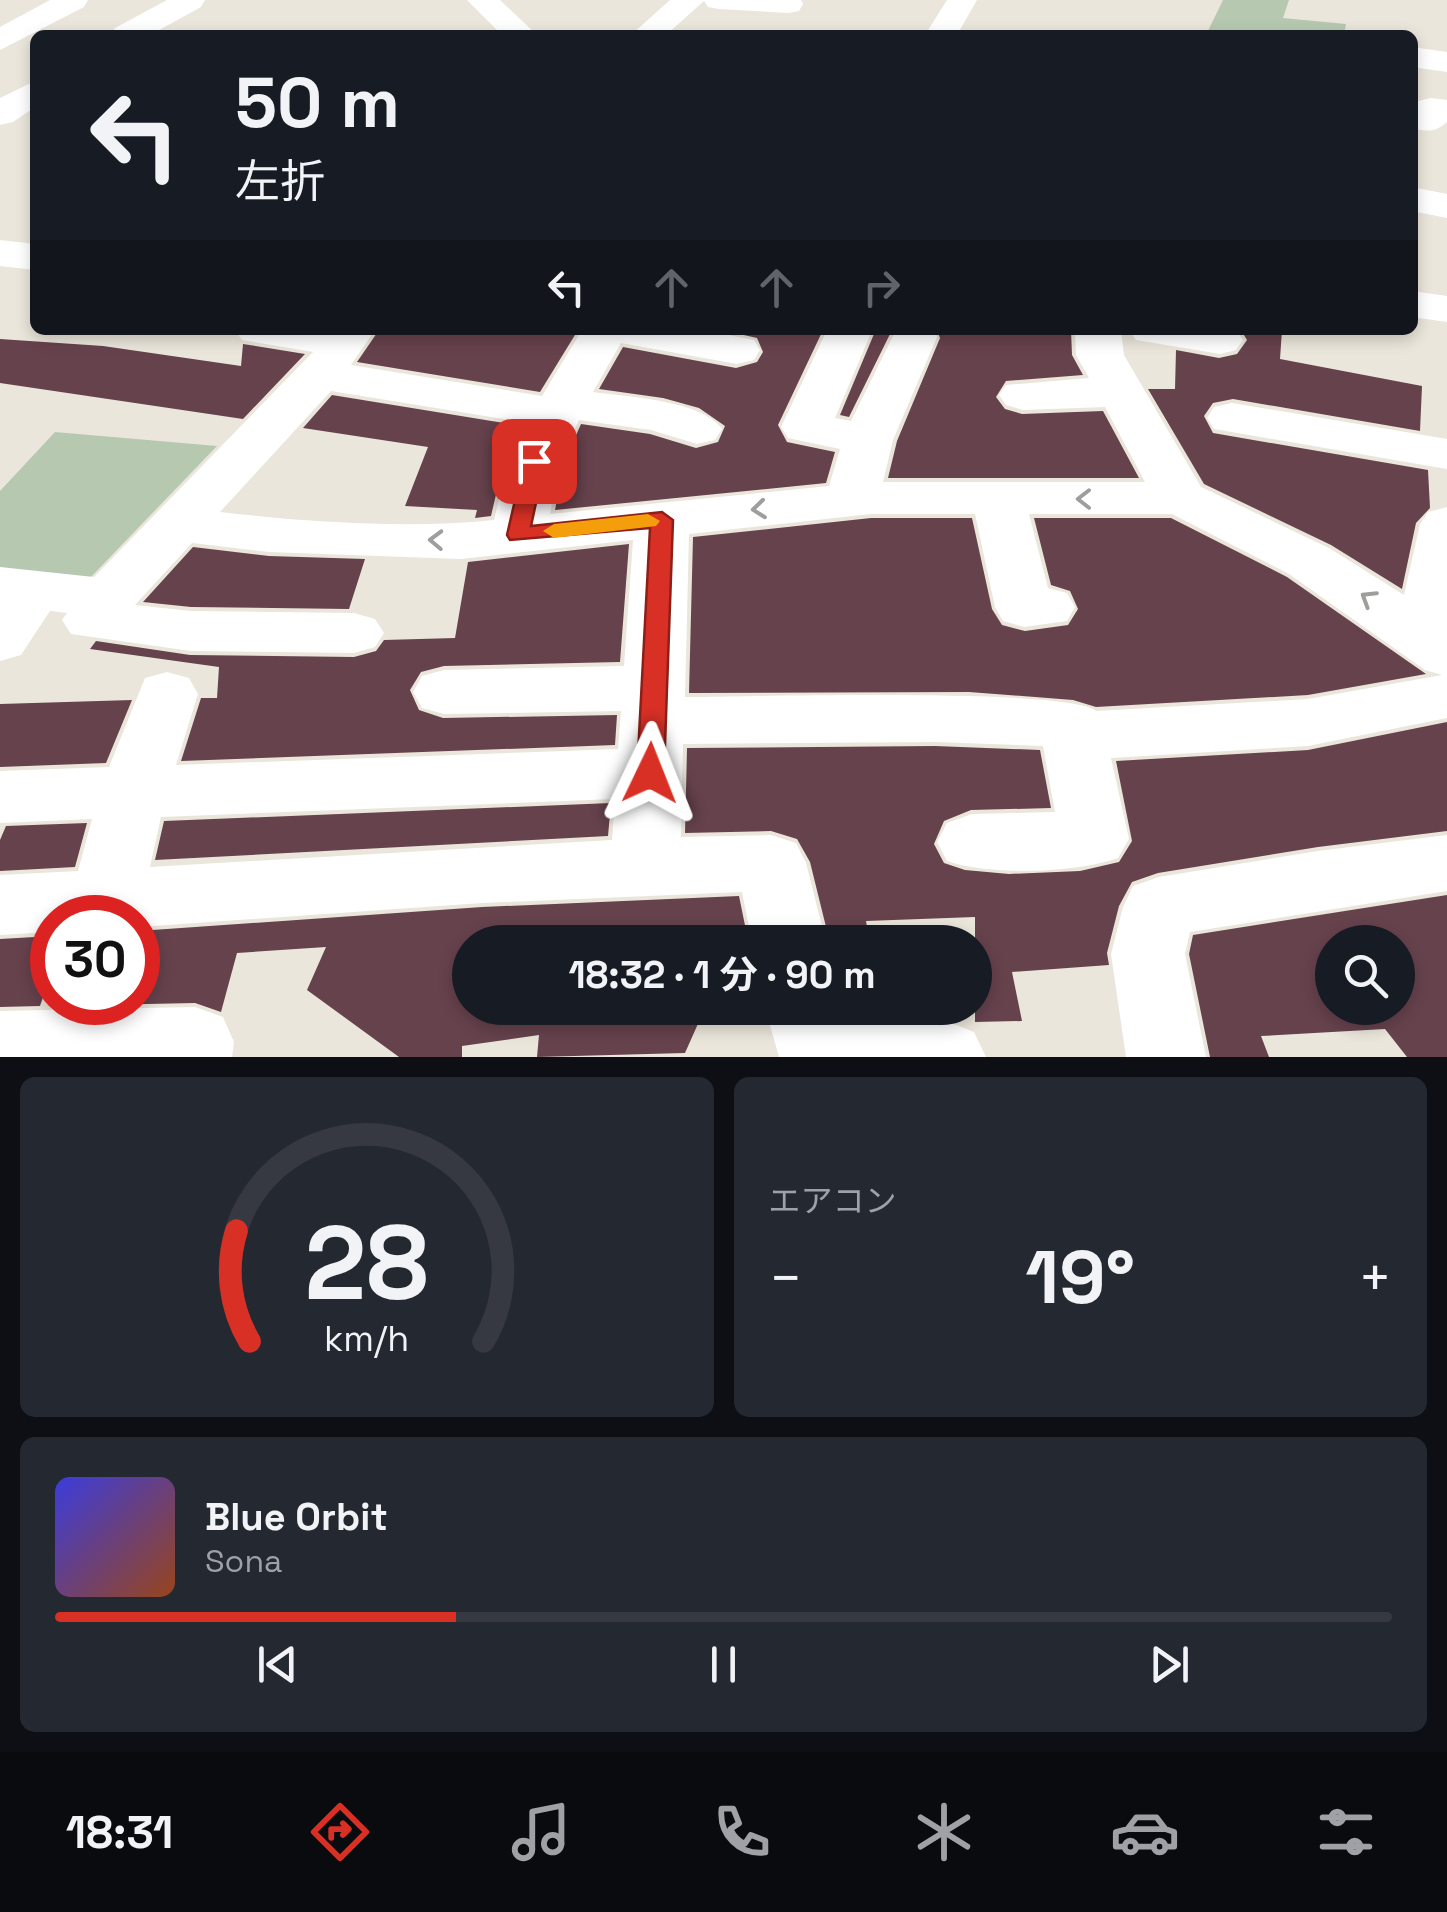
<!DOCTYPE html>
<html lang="ja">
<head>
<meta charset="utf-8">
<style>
	:root { --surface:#171b24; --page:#242831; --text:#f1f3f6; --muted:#9ea1a6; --line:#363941; --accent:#d93025 }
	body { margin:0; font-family:"Space Grotesk","Noto Sans JP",sans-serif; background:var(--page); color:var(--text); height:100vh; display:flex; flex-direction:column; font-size:38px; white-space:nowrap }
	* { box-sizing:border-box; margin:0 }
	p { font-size:32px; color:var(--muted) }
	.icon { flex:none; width:55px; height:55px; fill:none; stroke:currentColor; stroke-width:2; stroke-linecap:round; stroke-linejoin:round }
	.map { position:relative; height:1057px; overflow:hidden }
	.sheet { display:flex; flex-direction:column; gap:20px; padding:20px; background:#0d0f14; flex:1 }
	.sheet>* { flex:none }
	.banner { position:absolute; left:30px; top:30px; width:1388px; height:305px; border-radius:15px; box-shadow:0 5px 15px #0003; background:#171b24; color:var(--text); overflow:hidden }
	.fabs { position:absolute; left:1315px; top:925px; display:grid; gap:20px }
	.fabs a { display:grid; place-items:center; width:100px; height:100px; border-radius:50%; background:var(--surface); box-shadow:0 5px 15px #0003; font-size:50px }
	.speed { position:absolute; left:30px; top:895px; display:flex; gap:20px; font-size:50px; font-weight:700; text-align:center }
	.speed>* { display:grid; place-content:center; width:130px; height:130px; border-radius:50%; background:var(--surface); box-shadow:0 5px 15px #0003; line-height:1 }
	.speed .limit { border:15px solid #d22; background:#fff; color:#111 }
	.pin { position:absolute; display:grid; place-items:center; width:85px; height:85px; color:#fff; margin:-42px; border-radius:20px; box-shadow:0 5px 15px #0006 }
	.me { position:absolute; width:110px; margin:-55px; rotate:2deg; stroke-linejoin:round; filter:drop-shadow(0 0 8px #0008) }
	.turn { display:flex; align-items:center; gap:35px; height:210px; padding:0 40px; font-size:45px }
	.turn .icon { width:130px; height:130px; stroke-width:2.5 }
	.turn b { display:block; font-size:70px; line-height:85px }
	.lanes { display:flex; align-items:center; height:95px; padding:0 40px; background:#0003; justify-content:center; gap:50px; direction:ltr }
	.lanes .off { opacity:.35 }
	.big { font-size:75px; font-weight:700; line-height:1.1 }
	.sheet .widget { flex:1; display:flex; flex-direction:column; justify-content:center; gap:15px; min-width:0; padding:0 35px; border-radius:15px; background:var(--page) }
	.sheet .dial { align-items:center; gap:0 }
	.dial svg { height:260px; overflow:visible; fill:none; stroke:var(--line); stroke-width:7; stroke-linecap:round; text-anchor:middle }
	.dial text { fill:var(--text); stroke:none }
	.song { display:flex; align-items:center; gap:30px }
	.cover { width:120px; height:120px; border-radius:15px; background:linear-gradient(135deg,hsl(240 70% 55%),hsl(20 70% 35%)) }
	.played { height:10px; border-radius:5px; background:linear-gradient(90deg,var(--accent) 30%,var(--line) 30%) }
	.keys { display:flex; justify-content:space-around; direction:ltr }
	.heat { display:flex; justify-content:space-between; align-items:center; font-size:55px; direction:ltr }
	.sheet .tiles { flex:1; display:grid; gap:20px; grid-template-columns:1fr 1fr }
	.widget:last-child { grid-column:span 2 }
	.trip { position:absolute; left:452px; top:925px; width:540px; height:100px; border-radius:50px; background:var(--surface); box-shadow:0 5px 15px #0003; font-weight:700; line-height:100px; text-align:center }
	.dock { display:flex; height:160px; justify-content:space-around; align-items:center; background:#090b0e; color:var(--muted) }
	.dock .icon { width:70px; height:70px }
	.dock .on { color:var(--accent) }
	.dock b { font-size:45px; color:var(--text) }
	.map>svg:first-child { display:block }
	.green { fill:#b6c9b0 }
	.building { fill:#66424d; fill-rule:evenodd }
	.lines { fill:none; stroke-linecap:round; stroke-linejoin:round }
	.minor { fill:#fff; fill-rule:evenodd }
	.oneway { stroke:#9e9e9c }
	.route { fill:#d93025; stroke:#8d1f18; stroke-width:2.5 }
	.slow { fill:#f59e0b }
</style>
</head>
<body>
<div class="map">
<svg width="1447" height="1057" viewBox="0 0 1447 1057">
	<rect width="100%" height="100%" fill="#ebe6db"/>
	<g class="green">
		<path d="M1223,0H1289L1283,18L1346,24L1344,35H1206Z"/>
		<path d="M55,432L217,446L89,579L0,570V491Z"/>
	</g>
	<g class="building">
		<path d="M379,330H578L540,392L357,362Z"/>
		<path d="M722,330H823L778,425L787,442L835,452L826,483L555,510L564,462L581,424L650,434L696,448L718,442L725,426L699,408L663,398L599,389L623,347L736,368L757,362L763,352L757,338Z"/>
		<path d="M872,330H892L849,417L840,415L874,334Z"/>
		<path d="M937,330H1071L1072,355L1083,375L1006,381L996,397L1005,409L1022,414L1103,411L1139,478H888L897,441L940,338Z"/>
		<path d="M1241,330H1282L1280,359L1422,386L1420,431L1233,399L1213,403L1204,416L1213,433L1428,470L1430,508L1416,523L1402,589L1331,545L1204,484L1148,389H1175L1176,350L1219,358L1237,354L1247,340Z"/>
		<path d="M0,339L103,346L241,366L243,344L305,354L243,419L0,383Z"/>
		<path d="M332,395L522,426L504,460L491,516L475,518L477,510L405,506L428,447L303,428Z"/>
		<path d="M871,518H972L992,609L1002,625L1025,631L1068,625L1078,609L1070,591L1051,585L1034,518H1171L1287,577L1426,674L1308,695L1096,707L1073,700L969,692L689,693L693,537Z"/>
		<path d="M629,544L620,662L444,666L421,672L410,690L419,710L443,718L617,715L615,745L181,761L201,698H217L219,667L90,649L96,641L190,655L354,657L376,651L384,640L455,638L468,562Z"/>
		<path d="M193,547L269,556L365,559L349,609L191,607L143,602Z"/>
		<path d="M132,700L106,763L0,767V704Z"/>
		<path d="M1447,722V831L1318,847L1158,873L1132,882L1119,906L1107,953L1109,965L1012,972L1022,1021L975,1022V917L866,921L868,933L828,935L810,862L797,839L771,831L685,833L687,748L935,746L1040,750L1051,808L971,810L944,821L934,844L944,863L965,870L1009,874L1080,871L1119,862L1132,841L1116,761L1308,750Z"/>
		<path d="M611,803L608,836L155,860L164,821Z"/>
		<path d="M87,823L75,867L0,871V840L6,826Z"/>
		<path d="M1447,895V1057H1407L1385,1029L1261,1036L1269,1057H1210L1189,954L1193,935ZM1332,942H1398V1008H1332Z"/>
		<path d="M739,896L748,940L470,942V1008H705L685,1053L537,1057L539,1035L462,1046V1057H399L307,990L326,947L237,953L221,1012L195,1003L100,1005L138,1002V931L482,907Z"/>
		<path d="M52,936V971L40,1006L0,1007V939Z"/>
	</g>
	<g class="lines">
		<g class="minor">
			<path d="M50,0H88L84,7L0,50V27Z"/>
			<path d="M167,0H205L201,7L150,35H110L115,28Z"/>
			<path d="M467,0H500L537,35H502Z"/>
			<path d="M670,0H801L803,4L799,11L788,13L719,9L708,7L704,1L666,35H631Z"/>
			<path d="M947,0H977L957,35H925Z"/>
			<path d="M1412,47L1447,52V72L1412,67Z"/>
			<path d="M35,81V107L13,122L0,125V98Z"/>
			<path d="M1431,98L1447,100V122C1437,131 1430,132 1415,129L1413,109L1418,101Z"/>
			<path d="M1412,187L1447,194V218L1412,211Z"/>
			<path d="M0,240L35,244V270L0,266Z"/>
			<path d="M1412,291L1447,296V322L1412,317Z"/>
			<path d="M235,330H375L351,365L542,396L582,330H703L754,340L760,350L754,360L737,364L621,343L593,392C627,397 702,400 722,429L715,440L697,444L651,430L579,420L560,461L550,514L829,486L840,449L788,438L781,427L827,330L871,333L835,418L851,421L896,330H932L937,337L893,440L883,482H1145L1105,407L1023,410L1006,405L999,395L1006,385L1089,378L1076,355L1075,330H1121L1124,355L1201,487L1329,548L1404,595L1420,524L1428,512L1447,507V718L1308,746L1111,758L1129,839L1118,858C1075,873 991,876 947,861L937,842L947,823L972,814L1055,812L1043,746L935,742L683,744L681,837L771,835L796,843L806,863L826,942H752L742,892L482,903L138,927V918H52V932L0,935V875L78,871L92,819L0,823V771L109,767L145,678L167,672L189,678L198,694L176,765L618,749L621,711L444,714L422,708L413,692L422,676L444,670L624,666L633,540L461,559L269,552L192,543L135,605L191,611L354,613L375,619L384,633L375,647L354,653L191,651L71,634L62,620L67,613L50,611L21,655L0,661V567L94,577L313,352L242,340ZM331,391L528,423L508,461L494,520C407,529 307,522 220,512ZM871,514H975L995,607L1003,621L1024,627L1067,621L1075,607L1067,593L1048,588L1029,514H1172L1289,574L1425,670L1442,675L1308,699L1096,711C1068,687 743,697 685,697L689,534ZM615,799L612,840L150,867L161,817Z"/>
			<path d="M1129,330H1236L1243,340L1236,350L1220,354L1136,340Z"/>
			<path d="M1232,403L1447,439V469L1214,429L1207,418L1214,407Z"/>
			<path d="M1447,835V891L1190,932L1185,954L1206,1057H1126L1111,954L1123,907L1133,886L1159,877L1318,851Z"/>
			<path d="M195,1007L223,1017L234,1042L232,1057H0V1011Z"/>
			<path d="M765,1008H842L844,1014L946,1021L974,1032L986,1057H779Z"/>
		</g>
	</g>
	<defs><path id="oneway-chevron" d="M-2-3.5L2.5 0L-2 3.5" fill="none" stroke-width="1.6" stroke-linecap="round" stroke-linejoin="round" transform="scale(2.5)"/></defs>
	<g class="oneway">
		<use href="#oneway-chevron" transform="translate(1084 499) rotate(180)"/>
		<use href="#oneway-chevron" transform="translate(759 509) rotate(174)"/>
		<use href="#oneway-chevron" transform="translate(436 540) rotate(-178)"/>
		<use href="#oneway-chevron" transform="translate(1368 598) rotate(-148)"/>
	</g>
	<path class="route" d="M534,455L545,461L531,526L662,512L673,520L664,773L660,781L650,784L641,781L637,773L650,528L510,540L507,535L524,461Z"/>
	<path class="slow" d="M648,514L660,521L656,526L554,538L543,531L554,524Z"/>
</svg>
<div class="fabs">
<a><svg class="icon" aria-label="search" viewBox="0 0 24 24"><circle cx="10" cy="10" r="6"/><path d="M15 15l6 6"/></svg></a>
</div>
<div class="speed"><div class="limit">30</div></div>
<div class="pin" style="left:534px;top:461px;background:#d93025"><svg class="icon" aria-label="arrive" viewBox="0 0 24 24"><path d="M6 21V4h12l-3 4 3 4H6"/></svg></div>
<svg class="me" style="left:650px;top:773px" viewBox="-20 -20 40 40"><path d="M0-17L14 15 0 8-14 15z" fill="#d93025" stroke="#fff" stroke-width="4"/></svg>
<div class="trip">18:32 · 1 分 · 90 m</div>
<div class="banner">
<div class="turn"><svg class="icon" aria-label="left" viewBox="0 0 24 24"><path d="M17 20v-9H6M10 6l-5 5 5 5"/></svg><div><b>50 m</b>左折</div></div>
<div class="lanes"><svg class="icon" aria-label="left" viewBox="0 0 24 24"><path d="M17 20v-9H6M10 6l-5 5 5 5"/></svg><svg class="icon off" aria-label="ahead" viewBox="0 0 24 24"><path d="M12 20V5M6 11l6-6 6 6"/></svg><svg class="icon off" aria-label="ahead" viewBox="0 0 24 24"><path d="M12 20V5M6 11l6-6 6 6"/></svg><svg class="icon off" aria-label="right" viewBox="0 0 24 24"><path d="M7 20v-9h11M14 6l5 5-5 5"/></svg></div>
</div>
</div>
<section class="sheet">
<div class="tiles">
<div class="widget dial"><svg viewBox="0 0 100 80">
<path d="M14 69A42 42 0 1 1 86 69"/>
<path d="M14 69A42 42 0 0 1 10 35" stroke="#d93025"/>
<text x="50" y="56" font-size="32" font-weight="700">28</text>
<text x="50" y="72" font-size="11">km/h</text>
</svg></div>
<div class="widget"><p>エアコン</p>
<div class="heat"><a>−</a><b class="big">19°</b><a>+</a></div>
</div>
<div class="widget">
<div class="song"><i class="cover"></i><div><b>Blue Orbit</b><p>Sona</p></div></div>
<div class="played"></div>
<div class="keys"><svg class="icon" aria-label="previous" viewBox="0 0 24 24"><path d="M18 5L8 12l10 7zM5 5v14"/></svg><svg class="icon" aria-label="pause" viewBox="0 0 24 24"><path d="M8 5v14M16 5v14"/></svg><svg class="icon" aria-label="next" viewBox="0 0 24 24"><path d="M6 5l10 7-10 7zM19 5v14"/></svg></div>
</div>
</div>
</section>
<nav class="dock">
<b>18:31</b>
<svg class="icon on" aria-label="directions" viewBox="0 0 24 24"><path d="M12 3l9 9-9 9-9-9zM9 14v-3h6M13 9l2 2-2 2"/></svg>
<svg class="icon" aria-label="music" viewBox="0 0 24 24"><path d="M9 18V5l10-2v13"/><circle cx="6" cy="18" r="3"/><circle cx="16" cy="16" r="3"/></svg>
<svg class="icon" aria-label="phone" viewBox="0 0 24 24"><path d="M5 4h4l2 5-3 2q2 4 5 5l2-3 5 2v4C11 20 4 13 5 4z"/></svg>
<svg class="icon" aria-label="climate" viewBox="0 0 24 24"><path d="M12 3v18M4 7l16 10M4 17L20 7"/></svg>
<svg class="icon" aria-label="car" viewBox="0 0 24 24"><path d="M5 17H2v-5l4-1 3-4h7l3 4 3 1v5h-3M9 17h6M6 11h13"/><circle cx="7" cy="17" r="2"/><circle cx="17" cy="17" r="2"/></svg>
<svg class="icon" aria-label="filters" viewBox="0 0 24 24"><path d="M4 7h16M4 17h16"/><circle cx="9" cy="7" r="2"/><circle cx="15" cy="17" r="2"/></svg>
</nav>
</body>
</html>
